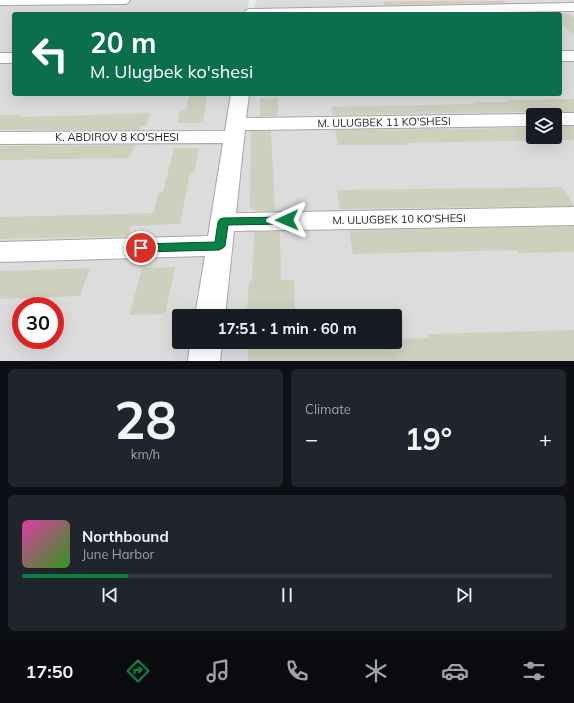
<!DOCTYPE html>
<html lang="en">
<head>
<meta charset="utf-8">
<style>
	:root { --surface:#171b24; --page:#20242c; --text:#f1f3f6; --muted:#9ea1a6; --line:#363941; --accent:#0b8043 }
	body { margin:0; font-family:Mulish,sans-serif; background:var(--page); color:var(--text); height:100vh; display:flex; flex-direction:column; font-size:15px; white-space:nowrap }
	* { box-sizing:border-box; margin:0 }
	p { font-size:13px; color:var(--muted) }
	.icon { flex:none; width:22px; height:22px; fill:none; stroke:currentColor; stroke-width:2; stroke-linecap:round; stroke-linejoin:round }
	.map { position:relative; height:361px; overflow:hidden }
	.details { display:flex; flex-direction:column; gap:8px; padding:8px; background:#0d0f14; flex:1 }
	.details>* { flex:none }
	.hud { position:absolute; left:12px; top:12px; width:550px; height:84px; border-radius:4px; box-shadow:0 4px 16px #0002; background:#0b6e4f; color:#fff; overflow:hidden }
	.buttons { position:absolute; left:526px; top:108px; display:grid; gap:8px }
	.buttons a { display:grid; place-items:center; width:36px; height:36px; border-radius:4px; background:var(--surface); box-shadow:0 4px 16px #0002; font-size:20px }
	.speed { position:absolute; left:12px; top:297px; display:flex; gap:8px; font-size:20px; font-weight:700; text-align:center }
	.speed>* { display:grid; place-content:center; width:52px; height:52px; border-radius:50%; background:var(--surface); box-shadow:0 4px 16px #0002; line-height:1 }
	.speed .limit { border:6px solid #d22; background:#fff; color:#111 }
	.pin { position:absolute; display:grid; place-items:center; width:34px; height:34px; color:#fff; margin:-17px; border:2px solid #fff; border-radius:50%; box-shadow:0 1px 4px #0007 }
	.me { position:absolute; width:44px; margin:-22px; rotate:269deg; stroke-linejoin:round; filter:drop-shadow(0 0 3px #0008) }
	.turn { display:flex; align-items:center; gap:14px; height:84px; padding:0 12px; font-size:18px }
	.turn .icon { width:52px; height:52px; stroke-width:2.5 }
	.turn b { display:block; font-size:28px; line-height:34px }
	.big { font-size:30px; font-weight:700; line-height:1.1 }
	.details .tile { flex:1; display:flex; flex-direction:column; justify-content:center; gap:6px; min-width:0; padding:0 14px; border-radius:6px; background:var(--page) }
	.details .dial { align-items:center; gap:0 }
	.dial b { font-size:52px; line-height:1 }
	.song { display:flex; align-items:center; gap:12px }
	.cover { width:48px; height:48px; border-radius:6px; background:linear-gradient(135deg,hsl(320 70% 55%),hsl(110 70% 35%)) }
	.played { height:4px; border-radius:2px; background:linear-gradient(90deg,var(--accent) 20%,var(--line) 20%) }
	.keys { display:flex; justify-content:space-around; direction:ltr }
	.heat { display:flex; justify-content:space-between; align-items:center; font-size:22px; direction:ltr }
	.details .tiles { flex:1; display:grid; gap:8px; grid-template-columns:1fr 1fr }
	.tile:last-child { grid-column:span 2 }
	.trip { position:absolute; left:172px; top:309px; width:230px; height:40px; border-radius:4px; background:var(--surface); box-shadow:0 4px 16px #0002; font-weight:700; line-height:40px; text-align:center }
	.menu { display:flex; height:64px; justify-content:space-around; align-items:center; background:#090b0e; color:var(--muted) }
	.menu .icon { width:28px; height:28px }
	.menu .current { color:var(--accent) }
	.menu b { font-size:18px; color:var(--text) }
	.map>svg:first-child { display:block }
	.residential { fill:#dddcdc; fill-rule:evenodd }
	.building { fill:#ced0bd }
	.lines { fill:none; stroke-linecap:round; stroke-linejoin:round }
	.minor-casing { stroke:#a6a6a6; stroke-width:2 }
	.minor { fill:#fff; fill-rule:evenodd }
	.route { fill:#0b8043; stroke:#07532c }
	.labels { text-anchor:middle; dominant-baseline:central; stroke-width:3; stroke-linejoin:round; paint-order:stroke }
	.street-label { font-size:11px; fill:#1f1f1f; stroke:#fff }
</style>
</head>
<body>
<div class="map">
<svg width="574" height="361" viewBox="0 0 574 361">
	<rect width="100%" height="100%" fill="#ecf0e4"/>
	<g class="residential">
		<path d="M0,0H249L246,14H14V94H233L197,316H179V342H192L189,361H0ZM21,306H55V340H21Z"/>
		<path d="M256,0H574V361H217L220,342H395V316H222L246,94H560V14H254ZM533,115H555V137H533Z"/>
	</g>
	<g class="building">
		<path d="M411,1H504L506,3L384,5L383,2Z"/>
		<path d="M560,13H567L574,18V35L560,23Z"/>
		<path d="M207,95L203,123H177L180,111L186,110L189,96Z"/>
		<path d="M278,98V116H260V99Z"/>
		<path d="M574,99V112H555L548,115H536L533,112L333,115L331,107L474,104L473,102H509L508,100Z"/>
		<path d="M150,113L146,126H140L139,130H0V115H21L20,117Z"/>
		<path d="M555,126H574V140L449,142L406,143V145H338L335,130L533,128V137H555Z"/>
		<path d="M251,131H271L275,211H255V209H250Z"/>
		<path d="M134,145L129,158L0,160V146Z"/>
		<path d="M174,148H199L194,173H190L180,224L131,226L128,236L0,239V217L153,213L159,192H163Z"/>
		<path d="M562,187L574,206L340,209L337,190Z"/>
		<path d="M574,226V252L518,253L517,250L353,254L349,230Z"/>
		<path d="M254,232H280L281,280H294L295,309L247,310L249,281H252Z"/>
		<path d="M175,267L165,314L129,315L142,268Z"/>
		<path d="M90,268L80,296L0,299V271Z"/>
		<path d="M574,330V361H248V342H395V339L429,338L428,334Z"/>
	</g>
	<g class="lines">
		<defs>
			<g id="minor">
				<path d="M0,0H130L128,3L124,4L0,5Z"/>
				<path d="M574,3V11L397,14L244,13L246,10L250,9Z"/>
				<rect x="560" y="51" width="14" height="10"/>
				<rect x="0" y="53" width="14" height="10"/>
				<path d="M231,94H249L246,118L533,114L535,115H533V126L245,130L236,213L574,207V225L234,231L225,316H195L205,256L0,262V242L208,236L223,143L0,144V132L225,131Z"/>
				<path d="M555,113H574V125H555V115H549Z"/>
				<path d="M190,342H222L220,361H188Z"/>
			</g>
		</defs>
		<use href="#minor" class="minor-casing"/>
		<use href="#minor" class="minor"/>
	</g>
	<path class="route" d="M287,217L291,218L292,220L291,223L287,224L228,225L225,246L223,248L219,250L141,252L137,251L136,248L137,245L141,244L215,242L218,222L220,219L223,218Z"/>
	<g class="labels">
		<g class="street-label">
			<text transform="translate(384 122) rotate(-1)">M. ULUGBEK 11 KO'SHESI</text>
			<text x="117" y="137">K. ABDIROV 8 KO'SHESI</text>
			<text transform="translate(399 219) rotate(-1)">M. ULUGBEK 10 KO'SHESI</text>
		</g>
	</g>
</svg>
<div class="buttons">
<a><svg class="icon" aria-label="layers" viewBox="0 0 24 24"><path d="M12 4l9 5-9 5-9-5zM3 14l9 5 9-5"/></svg></a>
</div>
<div class="speed"><div class="limit">30</div></div>
<div class="pin" style="left:141px;top:248px;background:#d93025"><svg class="icon" aria-label="arrive" viewBox="0 0 24 24"><path d="M6 21V4h12l-3 4 3 4H6"/></svg></div>
<svg class="me" style="left:287px;top:220px" viewBox="-20 -20 40 40"><path d="M0-17L14 15 0 8-14 15z" fill="#0b8043" stroke="#fff" stroke-width="4"/></svg>
<div class="trip">17:51 · 1 min · 60 m</div>
<div class="hud">
<div class="turn"><svg class="icon" aria-label="left" viewBox="0 0 24 24"><path d="M17 20v-9H6M10 6l-5 5 5 5"/></svg><div><b>20 m</b>M. Ulugbek ko'shesi</div></div>
</div>
</div>
<section class="details">
<div class="tiles">
<div class="tile dial"><b>28</b><p>km/h</p></div>
<div class="tile"><p>Climate</p>
<div class="heat"><a>−</a><b class="big">19°</b><a>+</a></div>
</div>
<div class="tile">
<div class="song"><i class="cover"></i><div><b>Northbound</b><p>June Harbor</p></div></div>
<div class="played"></div>
<div class="keys"><svg class="icon" aria-label="previous" viewBox="0 0 24 24"><path d="M18 5L8 12l10 7zM5 5v14"/></svg><svg class="icon" aria-label="pause" viewBox="0 0 24 24"><path d="M8 5v14M16 5v14"/></svg><svg class="icon" aria-label="next" viewBox="0 0 24 24"><path d="M6 5l10 7-10 7zM19 5v14"/></svg></div>
</div>
</div>
</section>
<nav class="menu">
<b>17:50</b>
<svg class="icon current" aria-label="directions" viewBox="0 0 24 24"><path d="M12 3l9 9-9 9-9-9zM9 14v-3h6M13 9l2 2-2 2"/></svg>
<svg class="icon" aria-label="music" viewBox="0 0 24 24"><path d="M9 18V5l10-2v13"/><circle cx="6" cy="18" r="3"/><circle cx="16" cy="16" r="3"/></svg>
<svg class="icon" aria-label="phone" viewBox="0 0 24 24"><path d="M5 4h4l2 5-3 2q2 4 5 5l2-3 5 2v4C11 20 4 13 5 4z"/></svg>
<svg class="icon" aria-label="climate" viewBox="0 0 24 24"><path d="M12 3v18M4 7l16 10M4 17L20 7"/></svg>
<svg class="icon" aria-label="car" viewBox="0 0 24 24"><path d="M5 17H2v-5l4-1 3-4h7l3 4 3 1v5h-3M9 17h6M6 11h13"/><circle cx="7" cy="17" r="2"/><circle cx="17" cy="17" r="2"/></svg>
<svg class="icon" aria-label="filters" viewBox="0 0 24 24"><path d="M4 7h16M4 17h16"/><circle cx="9" cy="7" r="2"/><circle cx="15" cy="17" r="2"/></svg>
</nav>
</body>
</html>
